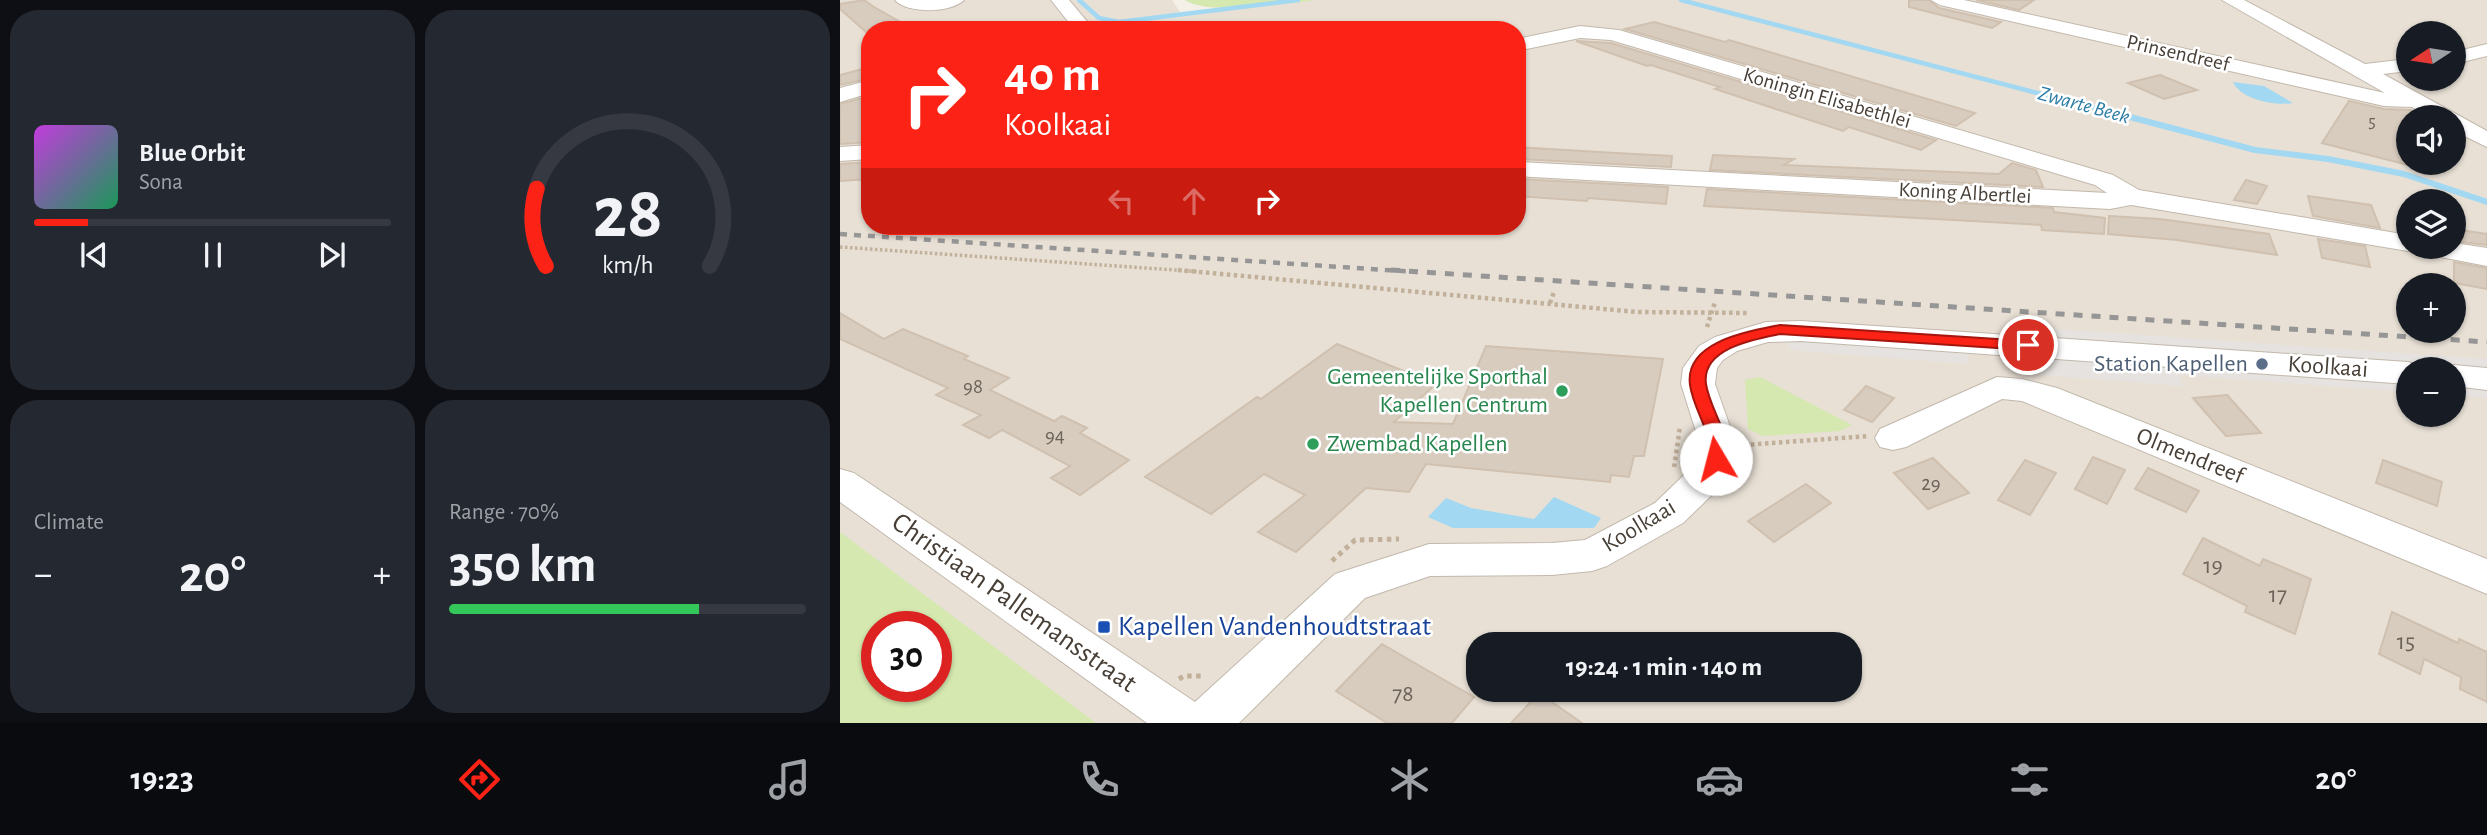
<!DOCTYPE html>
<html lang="en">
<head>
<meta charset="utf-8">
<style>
	:root { --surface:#171b24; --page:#242831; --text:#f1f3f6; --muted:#9ea1a6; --line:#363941; --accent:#fc2215 }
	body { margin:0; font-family:"Alegreya Sans",sans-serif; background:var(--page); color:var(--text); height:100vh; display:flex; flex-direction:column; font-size:26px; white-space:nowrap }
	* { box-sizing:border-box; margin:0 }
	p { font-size:23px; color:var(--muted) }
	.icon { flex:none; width:38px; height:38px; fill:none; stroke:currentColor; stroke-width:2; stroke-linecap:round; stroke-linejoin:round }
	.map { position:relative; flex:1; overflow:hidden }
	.side { display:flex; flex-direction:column; gap:10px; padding:10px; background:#0d0f14; width:840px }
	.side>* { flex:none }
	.banner { position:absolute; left:21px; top:21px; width:665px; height:214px; border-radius:28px; box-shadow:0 2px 5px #0004; background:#fc2215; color:#fff; overflow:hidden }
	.needle { width:46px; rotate:258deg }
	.tools { position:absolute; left:1556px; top:21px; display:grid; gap:14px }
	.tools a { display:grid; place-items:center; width:70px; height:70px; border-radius:50%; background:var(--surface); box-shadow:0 2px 5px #0004; font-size:35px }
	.speed { position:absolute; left:21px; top:611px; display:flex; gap:14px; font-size:35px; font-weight:700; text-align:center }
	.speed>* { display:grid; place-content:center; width:91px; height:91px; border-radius:50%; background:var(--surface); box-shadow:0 2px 5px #0004; line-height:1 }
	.speed .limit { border:10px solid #d22; background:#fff; color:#111 }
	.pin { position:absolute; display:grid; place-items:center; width:60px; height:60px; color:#fff; margin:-30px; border:4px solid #fff; border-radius:50%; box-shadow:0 2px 7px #0007 }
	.me { position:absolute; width:77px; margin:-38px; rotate:352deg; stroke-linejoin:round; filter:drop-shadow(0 0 5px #0008) }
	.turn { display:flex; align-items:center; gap:24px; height:147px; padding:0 28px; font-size:32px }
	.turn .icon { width:91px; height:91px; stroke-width:2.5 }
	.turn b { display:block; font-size:49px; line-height:60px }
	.lanes { display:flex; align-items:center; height:66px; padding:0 28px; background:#0003; justify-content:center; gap:35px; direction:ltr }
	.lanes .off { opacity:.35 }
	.big { font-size:52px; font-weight:700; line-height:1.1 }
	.side .tile { flex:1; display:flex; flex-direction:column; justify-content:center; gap:10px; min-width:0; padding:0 24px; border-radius:28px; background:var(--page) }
	.side .dial { align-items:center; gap:0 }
	.dial svg { height:182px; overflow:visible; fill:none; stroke:var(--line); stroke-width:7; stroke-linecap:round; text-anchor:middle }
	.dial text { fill:var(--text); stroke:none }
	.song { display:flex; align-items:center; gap:21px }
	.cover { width:84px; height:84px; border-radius:10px; background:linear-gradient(135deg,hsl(290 70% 55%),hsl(150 70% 35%)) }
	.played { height:7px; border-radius:4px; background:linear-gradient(90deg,var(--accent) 15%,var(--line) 15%) }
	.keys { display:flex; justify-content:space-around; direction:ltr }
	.heat { display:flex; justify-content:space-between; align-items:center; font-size:38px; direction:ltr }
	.charge { height:10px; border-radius:5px; background:linear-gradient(90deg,#34c759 70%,var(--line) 0) }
	.side .tiles { flex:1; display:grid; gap:10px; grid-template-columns:repeat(2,1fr) }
	.trip { position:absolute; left:626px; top:632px; width:396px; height:70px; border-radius:28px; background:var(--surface); box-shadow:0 2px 5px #0004; font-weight:700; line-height:70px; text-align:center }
	.menu { display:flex; height:112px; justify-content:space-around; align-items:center; background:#090b0e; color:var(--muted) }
	.menu .icon { width:49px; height:49px }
	.menu .active { color:var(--accent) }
	.menu b { font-size:32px; color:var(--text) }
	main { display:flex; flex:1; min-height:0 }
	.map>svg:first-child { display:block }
	.residential { fill:#e8e0d5; fill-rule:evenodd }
	.green { fill:#d4e8af; fill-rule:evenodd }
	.parking { fill:#e5e2df }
	.water { fill:#a2d8f1 }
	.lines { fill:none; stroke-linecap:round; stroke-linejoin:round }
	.stream-far1 { stroke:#a2d8f1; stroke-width:4.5 }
	.stream { stroke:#a2d8f1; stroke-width:6 }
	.building { fill:#d8ccbf; stroke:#d0c0af; stroke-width:2 }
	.minor-casing { stroke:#c2b8ac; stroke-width:2 }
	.path-far2 { stroke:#c1b09a; stroke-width:3.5; stroke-dasharray:2.5 2.5; stroke-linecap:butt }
	.path-far1 { stroke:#c1b09a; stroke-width:4.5; stroke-dasharray:3.5 3.5; stroke-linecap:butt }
	.path { stroke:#c1b09a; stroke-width:5; stroke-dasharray:4.5 4.5; stroke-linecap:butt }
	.minor { fill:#fff; fill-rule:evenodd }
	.rail-far1 { stroke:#969696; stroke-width:4.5; stroke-dasharray:7 7; stroke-linecap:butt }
	.rail { stroke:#969696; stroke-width:5; stroke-dasharray:9 9; stroke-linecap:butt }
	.route { fill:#fc2215; stroke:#a4160e; stroke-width:2 }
	.service-dot { fill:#5c6f8a; stroke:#fff; stroke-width:2.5 }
	.leisure-dot { fill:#2e9e5b; stroke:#fff; stroke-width:2.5 }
	.transit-dot { fill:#1a4fb4; stroke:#fff; stroke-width:2.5 }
	.labels { text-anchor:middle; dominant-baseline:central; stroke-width:5; stroke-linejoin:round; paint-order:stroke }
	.far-number-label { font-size:18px; fill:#6b6258 }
	.far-street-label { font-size:21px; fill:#473e36; stroke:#fff }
	.far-water-label { font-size:21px; font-style:italic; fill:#2a7ca4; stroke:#fff }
	.number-label { font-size:21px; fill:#6b6258 }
	.service-label { font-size:24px; fill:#4e5e75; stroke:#fff; text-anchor:end }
	.street-label { font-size:24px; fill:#473e36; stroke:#fff }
	.leisure-label { font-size:24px; fill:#27864d; stroke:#fff; text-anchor:end }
	.near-number-label { font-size:24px; fill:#6b6258 }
	.near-street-label { font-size:28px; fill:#473e36; stroke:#fff }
	.near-transit-label { font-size:28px; fill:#164399; stroke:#fff; text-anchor:start }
</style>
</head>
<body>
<main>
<section class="side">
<div class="tiles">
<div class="tile">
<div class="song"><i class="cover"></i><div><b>Blue Orbit</b><p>Sona</p></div></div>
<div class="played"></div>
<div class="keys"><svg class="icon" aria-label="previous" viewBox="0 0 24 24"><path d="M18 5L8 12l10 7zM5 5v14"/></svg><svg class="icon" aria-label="pause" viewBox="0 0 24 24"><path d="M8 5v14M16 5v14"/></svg><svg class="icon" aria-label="next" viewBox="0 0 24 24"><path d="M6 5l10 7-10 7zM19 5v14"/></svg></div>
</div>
<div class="tile dial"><svg viewBox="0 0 100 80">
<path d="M14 69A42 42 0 1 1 86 69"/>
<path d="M14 69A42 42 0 0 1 10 35" stroke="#fc2215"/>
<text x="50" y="56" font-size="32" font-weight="700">28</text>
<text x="50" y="72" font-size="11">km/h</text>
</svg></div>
<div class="tile"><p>Climate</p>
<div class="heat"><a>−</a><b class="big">20°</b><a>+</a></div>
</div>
<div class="tile"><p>Range · 70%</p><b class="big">350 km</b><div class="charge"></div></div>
</div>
</section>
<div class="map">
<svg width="1647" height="723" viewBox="0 0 1647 723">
	<rect width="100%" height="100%" fill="#f4efe7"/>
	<path class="residential" d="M0,0H332L342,15L386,10L396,0H1647V723H0ZM30,30H677V226H30ZM1568,33H1614V79H1568ZM1568,117H1614V163H1568ZM1568,201H1614V247H1568ZM1568,285H1614V331H1568ZM1568,369H1614V415H1568ZM37,626H96V686H37ZM639,644H1010V690H639Z"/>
	<g class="green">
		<path d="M345,0H477C447,3 368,16 345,0Z"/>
		<path d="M920,377L1012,425L1000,431L923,436L908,429L905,380Z"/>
		<path d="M0,532L256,723H0ZM37,626H96V686H37Z"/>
	</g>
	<g class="parking">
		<path d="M1187,327L1647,359V398L1614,395V369H1568V392L1339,375L1343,386L1201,375Z"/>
		<path d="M949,336L1126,348L1129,364L949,350Z"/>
	</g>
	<g class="water">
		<path d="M1393,82L1424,86L1453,103C1435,106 1401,100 1393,82Z"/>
		<path d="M714,497L761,518L754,528H613L588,517L606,498L631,508L694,519Z"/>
	</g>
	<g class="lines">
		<g class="stream-far1">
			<path d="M239,0L259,18L279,22L458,0"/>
			<path d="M841,0L1297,119"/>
		</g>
		<path class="stream" d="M1290,117L1415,150L1488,159L1564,174L1647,202"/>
	</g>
	<g class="building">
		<path d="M24,0L34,7L64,24L26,32L0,9V4Z"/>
		<path d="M1069,0H1089L1099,8L1161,22L1152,28L1069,7Z"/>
		<path d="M1136,0H1194L1179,10Z"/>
		<path d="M814,22L885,42L889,40L1135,113L1116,126L785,29Z"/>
		<path d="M736,41L771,43L1096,140L1081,150L1009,127L1003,131L875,89L880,87L811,65L807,66Z"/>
		<path d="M30,67V78L0,85V75Z"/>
		<path d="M1320,75L1357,90L1324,99L1288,83Z"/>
		<path d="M30,96V142L0,144V104Z"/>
		<path d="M1509,101L1544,109L1571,110L1577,113L1575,117H1568V165L1482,143Z"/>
		<path d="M677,147L776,153L832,156L831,167L677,159Z"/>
		<path d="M873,155L954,159L944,165L1159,174L1172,163L1196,170L1203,187L870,170Z"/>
		<path d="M30,162V179L0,181V164Z"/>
		<path d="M677,179L828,187L826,204L748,198L747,201L677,196Z"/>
		<path d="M1406,180L1427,186L1417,204L1394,200Z"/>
		<path d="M867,189L1213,208L1214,212L1265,218L1264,234L1202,230L1201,225L864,206Z"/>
		<path d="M1468,196L1531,205L1540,228L1473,216Z"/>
		<path d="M1269,216L1320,219L1429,234L1437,255L1337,240L1268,234Z"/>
		<path d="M1614,229L1647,234V245L1614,241Z"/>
		<path d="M1478,239L1525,246L1530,267L1482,258Z"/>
		<path d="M1614,262L1647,268V289L1614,283Z"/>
		<path d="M0,313L44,339L63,329L128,356L124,359L169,378L150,390L214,421L222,416L247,428L240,433L289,460L240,495L211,478L230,466L162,430L149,438L123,425L141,415L96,395L108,388L0,339Z"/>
		<path d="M497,344L596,384L554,422L613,424L646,346L823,359L804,456H794L789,477L771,475L770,482L586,464L569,492L526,488L456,552L418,532L465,495L424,474L371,514L305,477L417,397L421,399Z"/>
		<path d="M1026,386L1054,398L1032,422L1004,410Z"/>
		<path d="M1387,395L1421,433L1386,436L1353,398Z"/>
		<path d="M1253,457L1285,470L1267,504L1235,489Z"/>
		<path d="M1093,458L1129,493L1088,509L1054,473Z"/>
		<path d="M1185,460L1216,473L1190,515L1158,500Z"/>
		<path d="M1543,460L1602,482L1597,506L1536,483Z"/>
		<path d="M1308,468L1359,491L1346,512L1295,489Z"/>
		<path d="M966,484L991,503L934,542L908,521Z"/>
		<path d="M1363,538L1420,566L1423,559L1471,579L1455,634L1405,612L1407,606L1343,574Z"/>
		<path d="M1552,612L1618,643L1619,639L1647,652V702L1620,689L1621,677L1584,659L1580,674L1539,654Z"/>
		<path d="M542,644L599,677L634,697L612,723H547L496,691Z"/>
		<path d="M699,693L742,723H671Z"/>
	</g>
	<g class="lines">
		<defs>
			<g id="minor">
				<path d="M55,0H124C112,13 67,14 55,0Z"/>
				<path d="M211,0H229L250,25L248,29H234Z"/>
				<path d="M1091,0H1124L1545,93L1382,0H1404L1525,64L1568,59V71L1543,74L1647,131V147L1614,131V117H1590L1572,107L1544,106L1100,5Z"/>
				<path d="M740,26L779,30L1273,175L1299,190L1568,235V247H1614V243L1647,248V266L1580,253L1577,249L1568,251L1291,205L1270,209L677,176V162L1267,193L1255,185L771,40L740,38L677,51V39Z"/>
				<path d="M1647,44V56L1614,64V52Z"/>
				<path d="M30,80V93L0,102V88Z"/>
				<path d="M30,145V159L0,161V147Z"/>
				<path d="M961,321L1568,362L1580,366L1582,369H1568V384L961,341L928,342L897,351L883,360L877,368L875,384L894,438L895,459L873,494L843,523L767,566L752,571L712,575L590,576L525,598L399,723H307L0,502V469L14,473L355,702L495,574L589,544L712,543L745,540L815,503L845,474L857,457L858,438L841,384L843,368L859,346L875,337L926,322Z"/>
				<path d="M1614,365L1647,368V390L1614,386V369H1602Z"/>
				<path d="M1157,377L1182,379L1217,388L1647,559V594L1182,401L1162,399L1066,447L1053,450L1040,447L1035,438L1040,429Z"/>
			</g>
		</defs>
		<use href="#minor" class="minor-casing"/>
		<path class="path-far2" d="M0,247L364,272"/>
		<g class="path-far1">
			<path d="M338,270L797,312L910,313"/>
			<path d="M710,303L714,292"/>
			<path d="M867,327L875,302"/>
			<path d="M904,445L1028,436"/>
			<path d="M834,467L840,427"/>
		</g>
		<g class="path">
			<path d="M492,561L515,540L559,539"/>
			<path d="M339,679L344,676H364"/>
		</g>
		<use href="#minor" class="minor"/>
		<path class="rail-far1" d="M0,234L577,272"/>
		<path class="rail" d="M551,270L1647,342"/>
	</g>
	<path class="route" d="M940,325L1188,341L1196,345L1188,350L940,334C915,339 861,348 866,384C868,398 876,413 881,426C885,437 889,452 883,463H870C864,453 867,438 864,426C859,413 852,399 850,385C844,341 910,331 940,325Z"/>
	<circle class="service-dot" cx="1422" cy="364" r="7"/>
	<g class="leisure-dot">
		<circle cx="722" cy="391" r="7"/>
		<circle cx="473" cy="444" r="7"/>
	</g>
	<rect class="transit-dot" x="257" y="620" width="14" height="14" rx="3.5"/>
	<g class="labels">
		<g class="far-number-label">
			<text x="1532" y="122">5</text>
		</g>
		<g class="far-street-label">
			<text transform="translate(1338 53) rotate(13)">Prinsendreef</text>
			<text transform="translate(987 98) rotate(16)">Koningin Elisabethlei</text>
			<text transform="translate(1125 193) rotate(3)">Koning Albertlei</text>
		</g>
		<g class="far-water-label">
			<text transform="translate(1244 105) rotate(15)">Zwarte Beek</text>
		</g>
		<g class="number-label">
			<text x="133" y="386">98</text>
			<text x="215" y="435">94</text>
			<text x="1091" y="483">29</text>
		</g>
		<g class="service-label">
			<text x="1408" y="364">Station Kapellen</text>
		</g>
		<g class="street-label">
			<text transform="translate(1488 367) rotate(4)">Koolkaai</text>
			<text transform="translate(1350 456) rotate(22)">Olmendreef</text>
			<text transform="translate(799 526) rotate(-31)">Koolkaai</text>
		</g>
		<g class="leisure-label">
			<text x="708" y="377">Gemeentelijke Sporthal<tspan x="708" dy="28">Kapellen Centrum</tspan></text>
			<text x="487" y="444" text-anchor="start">Zwembad Kapellen</text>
		</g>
		<g class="near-number-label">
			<text x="1373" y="566">19</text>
			<text x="1438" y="595">17</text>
			<text x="1566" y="642">15</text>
			<text x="563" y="694">78</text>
		</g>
		<g class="near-street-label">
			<text transform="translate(174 603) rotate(35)">Christiaan Pallemansstraat</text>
		</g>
		<g class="near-transit-label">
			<text x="278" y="627">Kapellen Vandenhoudtstraat</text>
		</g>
	</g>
</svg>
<div class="tools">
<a><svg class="needle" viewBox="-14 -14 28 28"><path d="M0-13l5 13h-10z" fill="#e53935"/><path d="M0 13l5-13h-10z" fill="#9ea1a6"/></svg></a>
<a><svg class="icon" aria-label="sound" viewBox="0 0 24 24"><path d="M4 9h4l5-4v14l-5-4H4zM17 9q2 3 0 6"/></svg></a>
<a><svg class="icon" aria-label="layers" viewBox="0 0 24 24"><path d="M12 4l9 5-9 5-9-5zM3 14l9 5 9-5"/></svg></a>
<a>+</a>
<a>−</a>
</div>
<div class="speed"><div class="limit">30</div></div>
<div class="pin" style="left:1188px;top:345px;background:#d93025"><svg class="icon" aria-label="arrive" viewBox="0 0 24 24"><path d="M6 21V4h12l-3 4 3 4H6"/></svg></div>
<svg class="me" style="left:876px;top:459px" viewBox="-20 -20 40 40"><circle r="19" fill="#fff"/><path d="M0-13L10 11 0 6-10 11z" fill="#fc2215"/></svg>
<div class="trip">19:24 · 1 min · 140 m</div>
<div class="banner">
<div class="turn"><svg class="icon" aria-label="right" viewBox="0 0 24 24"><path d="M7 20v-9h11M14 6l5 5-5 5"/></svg><div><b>40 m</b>Koolkaai</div></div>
<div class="lanes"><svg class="icon off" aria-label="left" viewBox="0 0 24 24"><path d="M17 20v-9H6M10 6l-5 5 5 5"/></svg><svg class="icon off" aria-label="ahead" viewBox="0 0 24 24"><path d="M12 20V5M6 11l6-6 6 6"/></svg><svg class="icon" aria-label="right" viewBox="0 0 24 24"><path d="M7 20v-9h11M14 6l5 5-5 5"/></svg></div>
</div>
</div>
</main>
<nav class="menu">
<b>19:23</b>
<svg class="icon active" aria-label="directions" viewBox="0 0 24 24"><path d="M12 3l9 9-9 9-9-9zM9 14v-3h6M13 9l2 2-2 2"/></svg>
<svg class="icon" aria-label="music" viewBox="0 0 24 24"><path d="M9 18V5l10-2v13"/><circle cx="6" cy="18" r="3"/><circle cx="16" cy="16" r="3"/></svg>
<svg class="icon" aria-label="phone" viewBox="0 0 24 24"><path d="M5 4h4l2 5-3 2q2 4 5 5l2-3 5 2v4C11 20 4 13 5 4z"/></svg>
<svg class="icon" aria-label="climate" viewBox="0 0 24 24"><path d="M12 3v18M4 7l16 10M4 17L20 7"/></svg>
<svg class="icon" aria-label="car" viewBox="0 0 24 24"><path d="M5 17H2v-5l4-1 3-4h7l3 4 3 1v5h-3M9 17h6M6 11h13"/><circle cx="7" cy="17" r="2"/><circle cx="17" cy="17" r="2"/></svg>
<svg class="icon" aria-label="filters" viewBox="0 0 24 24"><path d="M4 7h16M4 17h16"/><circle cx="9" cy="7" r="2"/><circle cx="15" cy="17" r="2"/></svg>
<b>20°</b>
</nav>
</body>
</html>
